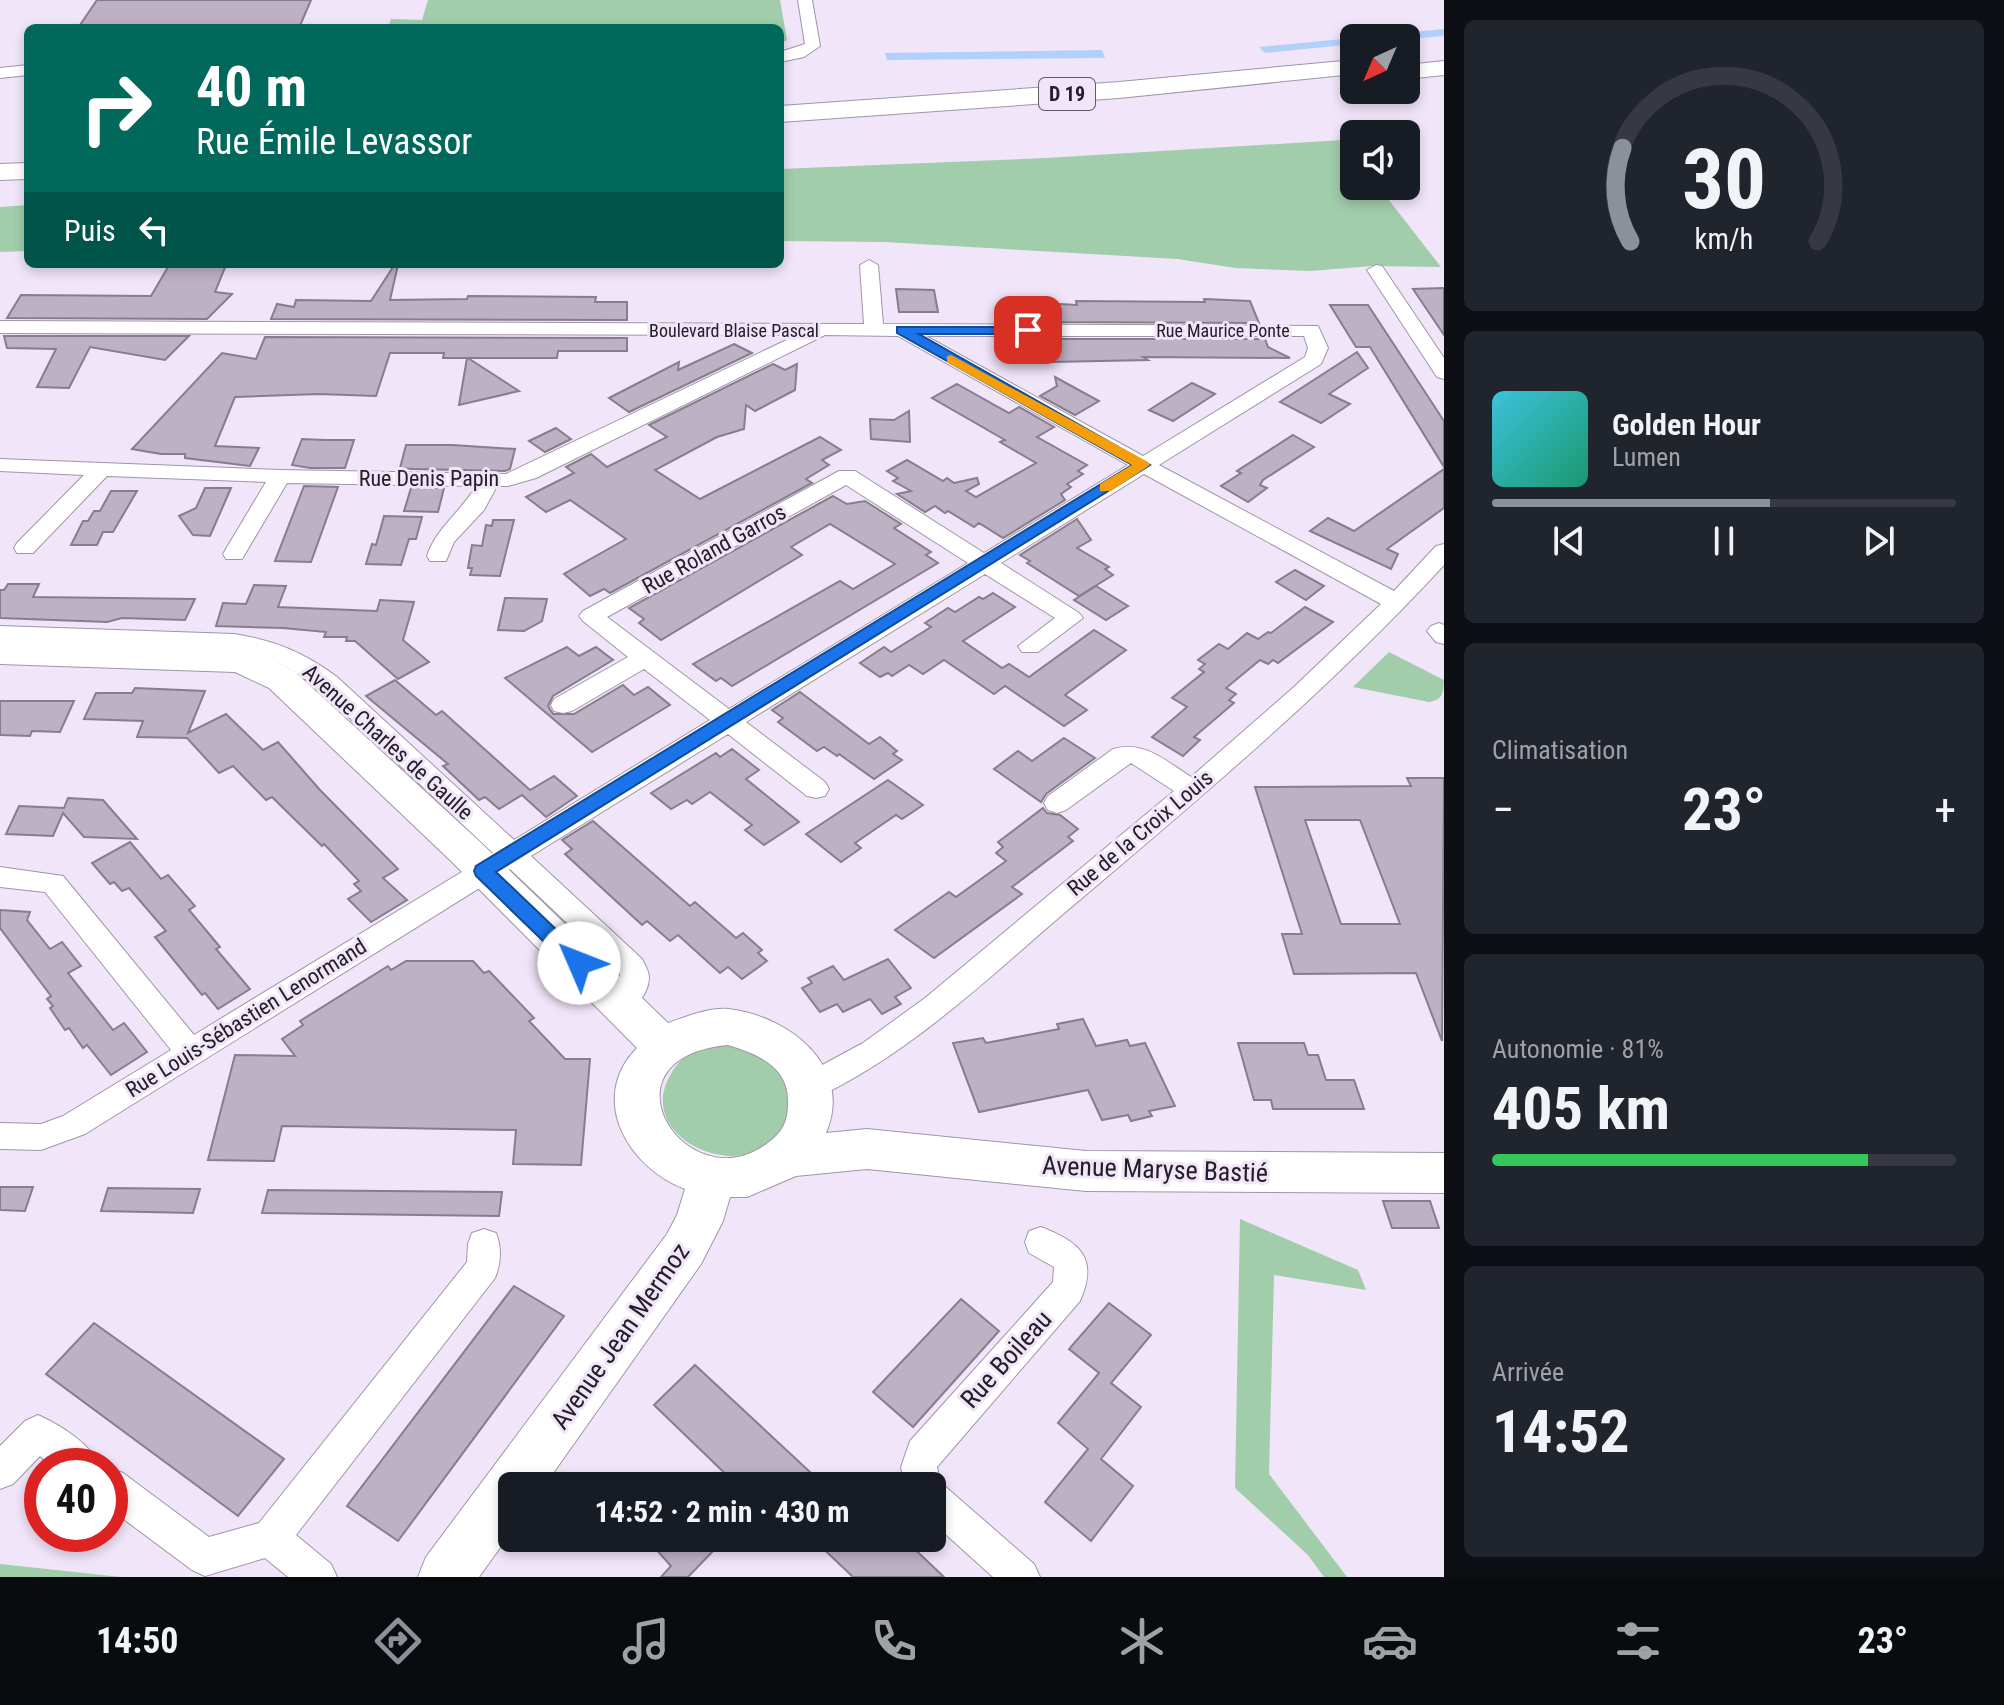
<!DOCTYPE html>
<html lang="fr">
<head>
<meta charset="utf-8">
<style>
	:root { --surface:#171b24; --page:#20242c; --text:#f1f3f6; --muted:#9ea1a6; --line:#363941; --accent:#8c9099 }
	body { margin:0; font-family:"Roboto Condensed",sans-serif; background:var(--page); color:var(--text); height:100vh; display:flex; flex-direction:column; font-size:30px; white-space:nowrap }
	* { box-sizing:border-box; margin:0 }
	p { font-size:26px; color:var(--muted) }
	.icon { flex:none; width:44px; height:44px; fill:none; stroke:currentColor; stroke-width:2; stroke-linecap:round; stroke-linejoin:round }
	.map { position:relative; flex:1; overflow:hidden }
	.sheet { display:flex; flex-direction:column; gap:20px; padding:20px; background:#0d0f14; width:560px }
	.sheet>* { flex:none }
	.banner { position:absolute; left:24px; top:24px; width:760px; height:244px; border-radius:12px; box-shadow:0 4px 12px #0003; background:#00695c; color:#fff; overflow:hidden }
	.needle { width:52px; rotate:224deg }
	.buttons { position:absolute; left:1340px; top:24px; display:grid; gap:16px }
	.buttons a { display:grid; place-items:center; width:80px; height:80px; border-radius:12px; background:var(--surface); box-shadow:0 4px 12px #0003; font-size:40px }
	.speed { position:absolute; left:24px; top:1448px; display:flex; gap:16px; font-size:40px; font-weight:700; text-align:center }
	.speed>* { display:grid; place-content:center; width:104px; height:104px; border-radius:50%; background:var(--surface); box-shadow:0 4px 12px #0003; line-height:1 }
	.speed .limit { border:12px solid #d22; background:#fff; color:#111 }
	.pin { position:absolute; display:grid; place-items:center; width:68px; height:68px; color:#fff; margin:-34px; border-radius:16px; box-shadow:0 4px 12px #0006 }
	.me { position:absolute; width:88px; margin:-44px; rotate:314deg; stroke-linejoin:round; filter:drop-shadow(0 0 6px #0008) }
	.turn { display:flex; align-items:center; gap:28px; height:168px; padding:0 40px; font-size:36px }
	.turn .icon { width:104px; height:104px; stroke-width:2.5 }
	.turn b { display:block; font-size:56px; line-height:68px }
	.then { display:flex; align-items:center; height:76px; padding:0 40px; background:#0003; gap:16px; font-size:30px }
	.big { font-size:60px; font-weight:700; line-height:1.1 }
	.sheet .tile { flex:1; display:flex; flex-direction:column; justify-content:center; gap:12px; min-width:0; padding:0 28px; border-radius:12px; background:var(--page) }
	.sheet .dial { align-items:center; gap:0 }
	.dial svg { height:208px; overflow:visible; fill:none; stroke:var(--line); stroke-width:7; stroke-linecap:round; text-anchor:middle }
	.dial text { fill:var(--text); stroke:none }
	.song { display:flex; align-items:center; gap:24px }
	.cover { width:96px; height:96px; border-radius:12px; background:linear-gradient(135deg,hsl(190 70% 55%),hsl(160 70% 35%)) }
	.played { height:8px; border-radius:4px; background:linear-gradient(90deg,var(--accent) 60%,var(--line) 60%) }
	.keys { display:flex; justify-content:space-around; direction:ltr }
	.heat { display:flex; justify-content:space-between; align-items:center; font-size:44px; direction:ltr }
	.charge { height:12px; border-radius:6px; background:linear-gradient(90deg,#34c759 81%,var(--line) 0) }
	.trip { position:absolute; left:498px; top:1472px; width:448px; height:80px; border-radius:12px; background:var(--surface); box-shadow:0 4px 12px #0003; font-weight:700; line-height:80px; text-align:center }
	.tab-bar { display:flex; height:128px; justify-content:space-around; align-items:center; background:#090b0e; color:var(--muted) }
	.tab-bar .icon { width:56px; height:56px }
	.tab-bar .current { color:var(--accent) }
	.tab-bar b { font-size:36px; color:var(--text) }
	main { display:flex; flex:1; min-height:0 }
	.map>svg:first-child { display:block }
	.green { fill:#a1cdab }
	.water { fill:#b1d1fc }
	.building { fill:#bdb1c4; stroke:#887d8e; stroke-width:2; fill-rule:evenodd }
	.lines { fill:none; stroke-linecap:round; stroke-linejoin:round }
	.street-casing { stroke:#a095a7; stroke-width:2 }
	.secondary-casing { stroke:#a095a7; stroke-width:2 }
	.primary-casing { stroke:#a095a7; stroke-width:2 }
	.street { fill:#fff; fill-rule:evenodd }
	.secondary { fill:#fff; fill-rule:evenodd }
	.primary { fill:#fff; fill-rule:evenodd }
	.route { fill:#1a73e8; stroke:#114b97; stroke-width:2 }
	.slow { fill:#f59e0b }
	.labels { text-anchor:middle; dominant-baseline:central; stroke-width:6; stroke-linejoin:round; paint-order:stroke }
	.far-street-label { font-size:18px; fill:#242027; stroke:#f1e5f9 }
	.shield { fill:#f1e5f9; stroke:#625b66; stroke-width:2 }
	.shield-label { font-size:20px; font-weight:bold; fill:#242027 }
	.street-label { font-size:22px; fill:#242027; stroke:#f1e5f9 }
	.near-street-label { font-size:26px; fill:#242027; stroke:#f1e5f9 }
</style>
</head>
<body>
<main>
<div class="map">
<svg width="1444" height="1577" viewBox="0 0 1444 1577">
	<rect width="100%" height="100%" fill="#f1e5f9"/>
	<g class="green">
		<path d="M428,0H780L787,40L780,44V28H388L391,19L422,20Z"/>
		<path d="M1342,140L1354,155V186H1378L1441,267L1372,266L1310,271L1236,268L1177,259L884,242L780,241V169L1046,158Z"/>
		<path d="M28,205V251L0,252V207Z"/>
		<path d="M1389,652L1444,680C1443,693 1443,700 1429,702L1353,687Z"/>
		<path d="M735,1043L756,1048L788,1075L795,1109C789,1118 783,1133 775,1140C731,1182 634,1134 671,1074C675,1066 683,1056 692,1053C704,1047 721,1046 735,1043Z"/>
		<path d="M1240,1219L1358,1270L1366,1290L1274,1275L1269,1474L1347,1577H1324L1308,1555L1235,1488Z"/>
		<path d="M0,1564L121,1577H0Z"/>
	</g>
	<g class="water">
		<path d="M1444,29V36L1406,39L1354,38V44L1265,53L1259,47Z"/>
		<path d="M1102,50L1105,58L887,60L885,53Z"/>
	</g>
	<g class="building">
		<path d="M97,0H311L299,28H78Z"/>
		<path d="M395,264L398,265L390,300L467,299L468,296L596,297L595,302H627V320L271,319L277,304L294,307L296,300L371,301Z"/>
		<path d="M226,265L215,292L232,294L207,319L7,318L21,295L151,296L168,267Z"/>
		<path d="M1444,288V335L1413,289Z"/>
		<path d="M896,289L934,290L938,312H899Z"/>
		<path d="M1204,299L1250,301L1259,323L1040,322L1038,316L1060,304L1077,305L1076,301L1205,302Z"/>
		<path d="M1330,305H1368L1444,421V467L1370,347H1356Z"/>
		<path d="M4,336H189L165,360L90,347L69,388L37,387L56,349L7,348Z"/>
		<path d="M265,337L627,338V351H558L557,358H468L519,391L459,405L467,358H443L444,353H390L376,396L319,394L235,397L215,446L259,448L250,466L185,458V454H161L132,449L222,353L256,359Z"/>
		<path d="M1044,339H1265L1268,347L1290,358L1143,357L1148,360L1051,362Z"/>
		<path d="M734,344L752,353L629,412L609,398L679,362L678,370Z"/>
		<path d="M1357,352L1368,368L1329,394L1350,404L1321,423L1280,402Z"/>
		<path d="M773,364L785,370L797,364L795,390L755,411L746,405L744,429L717,437L655,470L700,499L820,437L841,450L822,460L829,465L806,479L812,483L610,593L604,589L590,596L564,574L626,539L570,500L546,512L526,497L574,473L566,467L591,454L607,467L667,437L649,425Z"/>
		<path d="M1055,377L1099,401L1075,415L1040,396L1057,386Z"/>
		<path d="M1192,383L1215,394L1173,421L1149,410Z"/>
		<path d="M957,384L1009,413L1019,407L1054,427L1037,437L1087,465L1078,471L1083,474L1067,484L1071,487L1061,494L1065,500L1003,538L979,523L974,527L948,511L945,513L935,506L925,512L897,494L911,491L893,481L898,478L887,471L907,460L943,481L947,478L954,483L977,478L979,484L966,491L976,497L1036,463L1000,442L1005,440L932,398Z"/>
		<path d="M909,411L910,442L871,439L870,419L894,420Z"/>
		<path d="M556,428L571,439L545,452L529,441Z"/>
		<path d="M1293,435L1314,447L1263,480L1260,485L1267,488L1248,502L1221,486L1241,473L1237,471Z"/>
		<path d="M302,439L324,440H354L345,468H310L292,465Z"/>
		<path d="M406,445H452L515,449L510,469L505,471L413,469L400,468Z"/>
		<path d="M1444,469V508L1387,549L1398,554L1391,569L1310,531L1328,518L1354,531Z"/>
		<path d="M304,486L338,487L311,562L275,561Z"/>
		<path d="M205,488H231L210,536L193,535L179,516L196,508Z"/>
		<path d="M411,488H444L438,512L404,511Z"/>
		<path d="M111,491H137L113,532H103L97,545H71L83,521H88L94,511H100Z"/>
		<path d="M833,496L847,504L865,501L901,524L894,528L931,552L926,555L938,563L732,686L721,678L716,681L693,664L840,581L853,589L895,564L830,524L791,547L802,555L661,640L639,623L644,619L629,608Z"/>
		<path d="M384,516L422,517L416,539H409L401,565L366,564L372,544L376,545Z"/>
		<path d="M1077,519L1091,540L1077,548L1109,567L1105,569L1113,575L1079,596L1027,563L1030,561L1020,555Z"/>
		<path d="M493,520H514L500,576L470,575L472,568H468L472,545L482,546L486,525L492,526Z"/>
		<path d="M1295,570L1324,586L1306,600L1276,582Z"/>
		<path d="M8,584H39L33,597L195,599L185,620L122,618L107,622L0,618V590H4Z"/>
		<path d="M254,585L286,586L278,607L377,611L380,600L414,602L403,640L429,662L398,679L355,641H346L347,637H324L326,632L283,628L216,626L223,603L246,604Z"/>
		<path d="M1096,586L1128,606L1106,620L1074,600Z"/>
		<path d="M993,593L1015,607L963,641L1002,668L1009,664L1029,677L1094,630L1126,650L1065,695L1087,710L1064,726L1005,686L994,694L944,660L923,674L909,665L892,676L888,673L880,677L860,663L884,647L891,652L931,627L925,623L948,608L955,612L979,597L983,599Z"/>
		<path d="M505,598L547,599L542,621L524,631L498,630Z"/>
		<path d="M1305,607L1333,622L1278,663L1273,660L1268,664L1260,660L1226,688L1236,694L1229,700L1234,703L1194,737L1200,740L1183,756L1152,737L1187,707L1172,698L1204,672L1199,669L1205,664L1198,660L1219,644L1228,649L1247,633L1258,639L1268,632L1271,633Z"/>
		<path d="M567,647L579,656L596,647L613,660L553,696L548,706L553,714H574L623,685L634,695L648,687L670,705L592,752L505,678Z"/>
		<path d="M395,680L436,715L442,711L530,790L554,776L577,796L546,817L522,795L499,809L485,797L479,800L443,766L448,764L366,696Z"/>
		<path d="M135,688L205,691L188,733L226,714L263,750L278,742L320,790L398,869L383,878L407,900L371,922L348,899L361,891L354,884L359,881L324,844L322,846L272,797L266,800L233,766L219,773L187,738L137,737L143,721L84,719L96,693H132Z"/>
		<path d="M800,692L869,744L880,737L897,751L893,754L902,760L874,779L839,754L837,756L824,747L817,751L778,722L783,718L772,710Z"/>
		<path d="M0,701H74L60,732L32,731L30,736L0,735Z"/>
		<path d="M1064,738L1095,758L1046,794L1041,802L994,769L1018,751L1032,761Z"/>
		<path d="M732,749L759,770L746,779L799,822L764,845L745,830L752,825L710,792L692,804L687,800L671,809L651,793L716,753L720,757Z"/>
		<path d="M1407,778H1444L1442,1041L1416,973L1294,974L1282,934H1302L1255,787L1411,786ZM1305,820H1360L1400,924H1341Z"/>
		<path d="M888,780L923,805L902,819L896,815L855,843L861,848L841,862L806,834Z"/>
		<path d="M68,798L103,800L137,839L84,837L63,813L53,836L6,834L19,806L64,808Z"/>
		<path d="M1043,808L1047,813L1060,815L1078,829L1068,837L1073,841L1012,887L1022,894L934,958L895,930L949,892L956,897L1006,861L996,853L1003,847L998,842Z"/>
		<path d="M593,821L690,906L695,902L736,938L743,933L762,950L758,953L767,961L742,979L728,967L720,973L678,935L670,941L647,921L642,925L565,854L572,849L562,840Z"/>
		<path d="M130,842L161,879L168,875L195,906L189,910L220,947L216,949L250,989L218,1009L205,993L202,995L155,937L166,931L129,888L122,891L114,882L110,884L92,863Z"/>
		<path d="M0,910L30,912L27,920L50,949L62,942L81,966L68,973L113,1030L124,1023L147,1052L111,1075L87,1045L83,1048L69,1028L65,1030L50,1008L53,1006L47,999L51,996L0,928Z"/>
		<path d="M888,959L911,988L895,997L901,1004L882,1014L870,999L843,1012L837,1004L820,1012L802,988L812,983L808,978L833,966L844,980Z"/>
		<path d="M406,961H473L484,973L489,971L534,1018L529,1021L565,1059H590L581,1165L513,1164L516,1130L282,1126L274,1161L208,1160L235,1055L295,1056L282,1039L303,1025L300,1021L388,966L391,970Z"/>
		<path d="M1083,1019L1096,1046L1127,1040L1130,1046L1145,1043L1175,1106L1149,1111L1152,1116L1131,1121L1128,1115L1102,1120L1088,1090L979,1112L953,1043L983,1038L986,1043L1059,1029L1057,1024Z"/>
		<path d="M1238,1043H1304L1308,1055H1318L1326,1080H1354L1364,1109H1273L1271,1100H1254Z"/>
		<path d="M0,1187H33L25,1211L0,1210Z"/>
		<path d="M108,1188L200,1189L193,1213L101,1211Z"/>
		<path d="M268,1190L502,1192L499,1216L262,1213Z"/>
		<path d="M1383,1201H1430L1439,1228H1392Z"/>
		<path d="M514,1286L564,1316L398,1541L347,1506Z"/>
		<path d="M961,1299L999,1331L913,1427L873,1392Z"/>
		<path d="M1109,1303L1151,1335L1111,1383L1141,1407L1101,1459L1133,1486L1091,1541L1045,1502L1088,1449L1058,1423L1099,1373L1069,1349Z"/>
		<path d="M94,1323L284,1459L238,1516L46,1374Z"/>
		<path d="M695,1365L825,1486H738L654,1405Z"/>
		<path d="M646,1538H704L715,1549L688,1577H661L671,1566Z"/>
		<path d="M812,1538H903L944,1577H853Z"/>
	</g>
	<g class="lines">
		<defs>
			<g id="street">
				<path d="M798,0H812L820,46L804,57L780,62V52L805,44Z"/>
				<path d="M28,65V75L0,78V68Z"/>
				<path d="M869,260L878,265L883,324L1318,326L1328,348L1321,364L1159,465L1394,591L1436,546L1444,544V565C1330,689 1199,799 1069,909C990,976 916,1049 822,1095L811,1099L800,1095L796,1086L800,1077L863,1043L925,998L1174,791L1131,763L1066,810L1057,813L1048,810L1044,803L1048,796L1113,749C1144,740 1166,761 1191,777L1294,687L1381,604L1144,474L1001,563L1079,613L1083,618L1038,652H1022L1018,646L1055,618L985,574L746,722L825,782L829,789L825,796L816,798L807,796L728,734L531,856L642,959C645,965 649,971 649,978C648,999 627,1018 608,1011L603,1003L619,981L620,973L510,869L85,1134L41,1150L0,1149V1123L41,1124L63,1116L171,1050L45,892L0,887V867L63,876L194,1035L493,853L319,689C292,668 268,655 234,650L0,642V626L234,634C274,640 305,653 337,677L514,840L710,720L644,669L572,711L563,713L554,711L551,705L554,699L628,657L583,621L579,616L583,611L839,471H855L984,553L1128,465L898,336L825,335L536,478L508,486H497L484,510L454,542L446,561H430L427,556C436,528 461,512 476,486L287,483L242,559H226L223,554L266,482L107,476L33,553H17L14,548L17,543L84,475L0,471V459L280,470L506,474L797,335L0,333V321L864,324L860,265ZM926,336H1304L1308,348L1305,357L1143,456ZM846,485L968,563L729,709L607,617Z"/>
				<path d="M1376,265L1382,266L1444,358V379L1437,377L1367,270Z"/>
				<path d="M1439,623L1444,625V644L1436,642L1427,631L1431,626Z"/>
				<path d="M1041,1227C1080,1242 1099,1258 1080,1301L937,1467L940,1482L1034,1564L1040,1577H993L932,1522V1486H905L901,1467L910,1441L1053,1282L1054,1267L1029,1253L1025,1242L1029,1231Z"/>
				<path d="M484,1229L496,1233C502,1248 501,1263 495,1278L296,1535L331,1564L337,1577H288L265,1558L205,1576L192,1570L110,1509V1468L123,1473L209,1537L259,1523L467,1262L468,1244L472,1233Z"/>
				<path d="M38,1415C60,1425 91,1444 100,1466H52L40,1456L13,1484L0,1489V1446L25,1421Z"/>
			</g>
			<path id="secondary" d="M0,640L236,648L271,659L295,672L478,840L668,1023C686,1017 709,1007 728,1009C790,1016 854,1067 826,1133L867,1129L1086,1151L1444,1153V1193L1086,1191L867,1169L796,1176L747,1197H730L723,1221L701,1264L544,1486H512V1531L479,1577H418L426,1557L667,1234L677,1215L685,1189C629,1168 587,1099 637,1048L450,860L269,688L235,672L0,664ZM728,1045C758,1054 789,1067 788,1102C788,1116 786,1126 776,1136C693,1215 588,1058 728,1045Z"/>
			<g id="primary">
				<path d="M1354,60V74L1119,98L780,122V106L1119,82Z"/>
				<path d="M1444,61V75L1406,79V65Z"/>
				<path d="M28,163V179L0,180V164Z"/>
			</g>
		</defs>
		<use href="#street" class="street-casing"/>
		<use href="#secondary" class="secondary-casing"/>
		<use href="#primary" class="primary-casing"/>
		<use href="#street" class="street"/>
		<use href="#secondary" class="secondary"/>
		<use href="#primary" class="primary"/>
	</g>
	<path class="route" d="M897,327H1033L1035,330L1028,334H919L1150,465L496,872L586,958L589,963L586,969H572L476,876L474,871L476,866L1132,465L897,333Z"/>
	<path class="slow" d="M951,355L1148,462L1150,465L1111,491H1100V484L1132,465L947,362V356Z"/>
	<g class="labels">
		<g class="far-street-label">
			<text x="734" y="330">Boulevard Blaise Pascal</text>
			<text x="1223" y="330">Rue Maurice Ponte</text>
		</g>
		<rect class="shield" x="1039" y="78" width="56" height="32" rx="6"/>
		<g class="shield-label">
			<text x="1067" y="94">D 19</text>
		</g>
		<g class="street-label">
			<text x="429" y="478">Rue Denis Papin</text>
			<text transform="translate(714 549) rotate(-29)">Rue Roland Garros</text>
			<text transform="translate(388 742) rotate(42)">Avenue Charles de Gaulle</text>
			<text transform="translate(1140 833) rotate(-40)">Rue de la Croix Louis</text>
			<text transform="translate(246 1018) rotate(-32)">Rue Louis-Sébastien Lenormand</text>
		</g>
		<g class="near-street-label">
			<text transform="translate(1155 1169) rotate(2)">Avenue Maryse Bastié</text>
			<text transform="translate(620 1336) rotate(-55)">Avenue Jean Mermoz</text>
			<text transform="translate(1006 1359) rotate(-48)">Rue Boileau</text>
		</g>
	</g>
</svg>
<div class="buttons">
<a><svg class="needle" viewBox="-14 -14 28 28"><path d="M0-13l5 13h-10z" fill="#e53935"/><path d="M0 13l5-13h-10z" fill="#9ea1a6"/></svg></a>
<a><svg class="icon" aria-label="sound" viewBox="0 0 24 24"><path d="M4 9h4l5-4v14l-5-4H4zM17 9q2 3 0 6"/></svg></a>
</div>
<div class="speed"><div class="limit">40</div></div>
<div class="pin" style="left:1028px;top:330px;background:#d93025"><svg class="icon" aria-label="arrive" viewBox="0 0 24 24"><path d="M6 21V4h12l-3 4 3 4H6"/></svg></div>
<svg class="me" style="left:579px;top:963px" viewBox="-20 -20 40 40"><circle r="19" fill="#fff"/><path d="M0-13L10 11 0 6-10 11z" fill="#1a73e8"/></svg>
<div class="trip">14:52 · 2 min · 430 m</div>
<div class="banner">
<div class="turn"><svg class="icon" aria-label="right" viewBox="0 0 24 24"><path d="M7 20v-9h11M14 6l5 5-5 5"/></svg><div><b>40 m</b>Rue Émile Levassor</div></div>
<div class="then">Puis<svg class="icon" aria-label="left" viewBox="0 0 24 24"><path d="M17 20v-9H6M10 6l-5 5 5 5"/></svg></div>
</div>
</div>
<section class="sheet">
<div class="tile dial"><svg viewBox="0 0 100 80">
<path d="M14 69A42 42 0 1 1 86 69"/>
<path d="M14 69A42 42 0 0 1 11 33" stroke="#8c9099"/>
<text x="50" y="56" font-size="32" font-weight="700">30</text>
<text x="50" y="72" font-size="11">km/h</text>
</svg></div>
<div class="tile">
<div class="song"><i class="cover"></i><div><b>Golden Hour</b><p>Lumen</p></div></div>
<div class="played"></div>
<div class="keys"><svg class="icon" aria-label="previous" viewBox="0 0 24 24"><path d="M18 5L8 12l10 7zM5 5v14"/></svg><svg class="icon" aria-label="pause" viewBox="0 0 24 24"><path d="M8 5v14M16 5v14"/></svg><svg class="icon" aria-label="next" viewBox="0 0 24 24"><path d="M6 5l10 7-10 7zM19 5v14"/></svg></div>
</div>
<div class="tile"><p>Climatisation</p>
<div class="heat"><a>−</a><b class="big">23°</b><a>+</a></div>
</div>
<div class="tile"><p>Autonomie · 81%</p><b class="big">405 km</b><div class="charge"></div></div>
<div class="tile"><p>Arrivée</p><b class="big">14:52</b></div>
</section>
</main>
<nav class="tab-bar">
<b>14:50</b>
<svg class="icon current" aria-label="directions" viewBox="0 0 24 24"><path d="M12 3l9 9-9 9-9-9zM9 14v-3h6M13 9l2 2-2 2"/></svg>
<svg class="icon" aria-label="music" viewBox="0 0 24 24"><path d="M9 18V5l10-2v13"/><circle cx="6" cy="18" r="3"/><circle cx="16" cy="16" r="3"/></svg>
<svg class="icon" aria-label="phone" viewBox="0 0 24 24"><path d="M5 4h4l2 5-3 2q2 4 5 5l2-3 5 2v4C11 20 4 13 5 4z"/></svg>
<svg class="icon" aria-label="climate" viewBox="0 0 24 24"><path d="M12 3v18M4 7l16 10M4 17L20 7"/></svg>
<svg class="icon" aria-label="car" viewBox="0 0 24 24"><path d="M5 17H2v-5l4-1 3-4h7l3 4 3 1v5h-3M9 17h6M6 11h13"/><circle cx="7" cy="17" r="2"/><circle cx="17" cy="17" r="2"/></svg>
<svg class="icon" aria-label="filters" viewBox="0 0 24 24"><path d="M4 7h16M4 17h16"/><circle cx="9" cy="7" r="2"/><circle cx="15" cy="17" r="2"/></svg>
<b>23°</b>
</nav>
</body>
</html>
